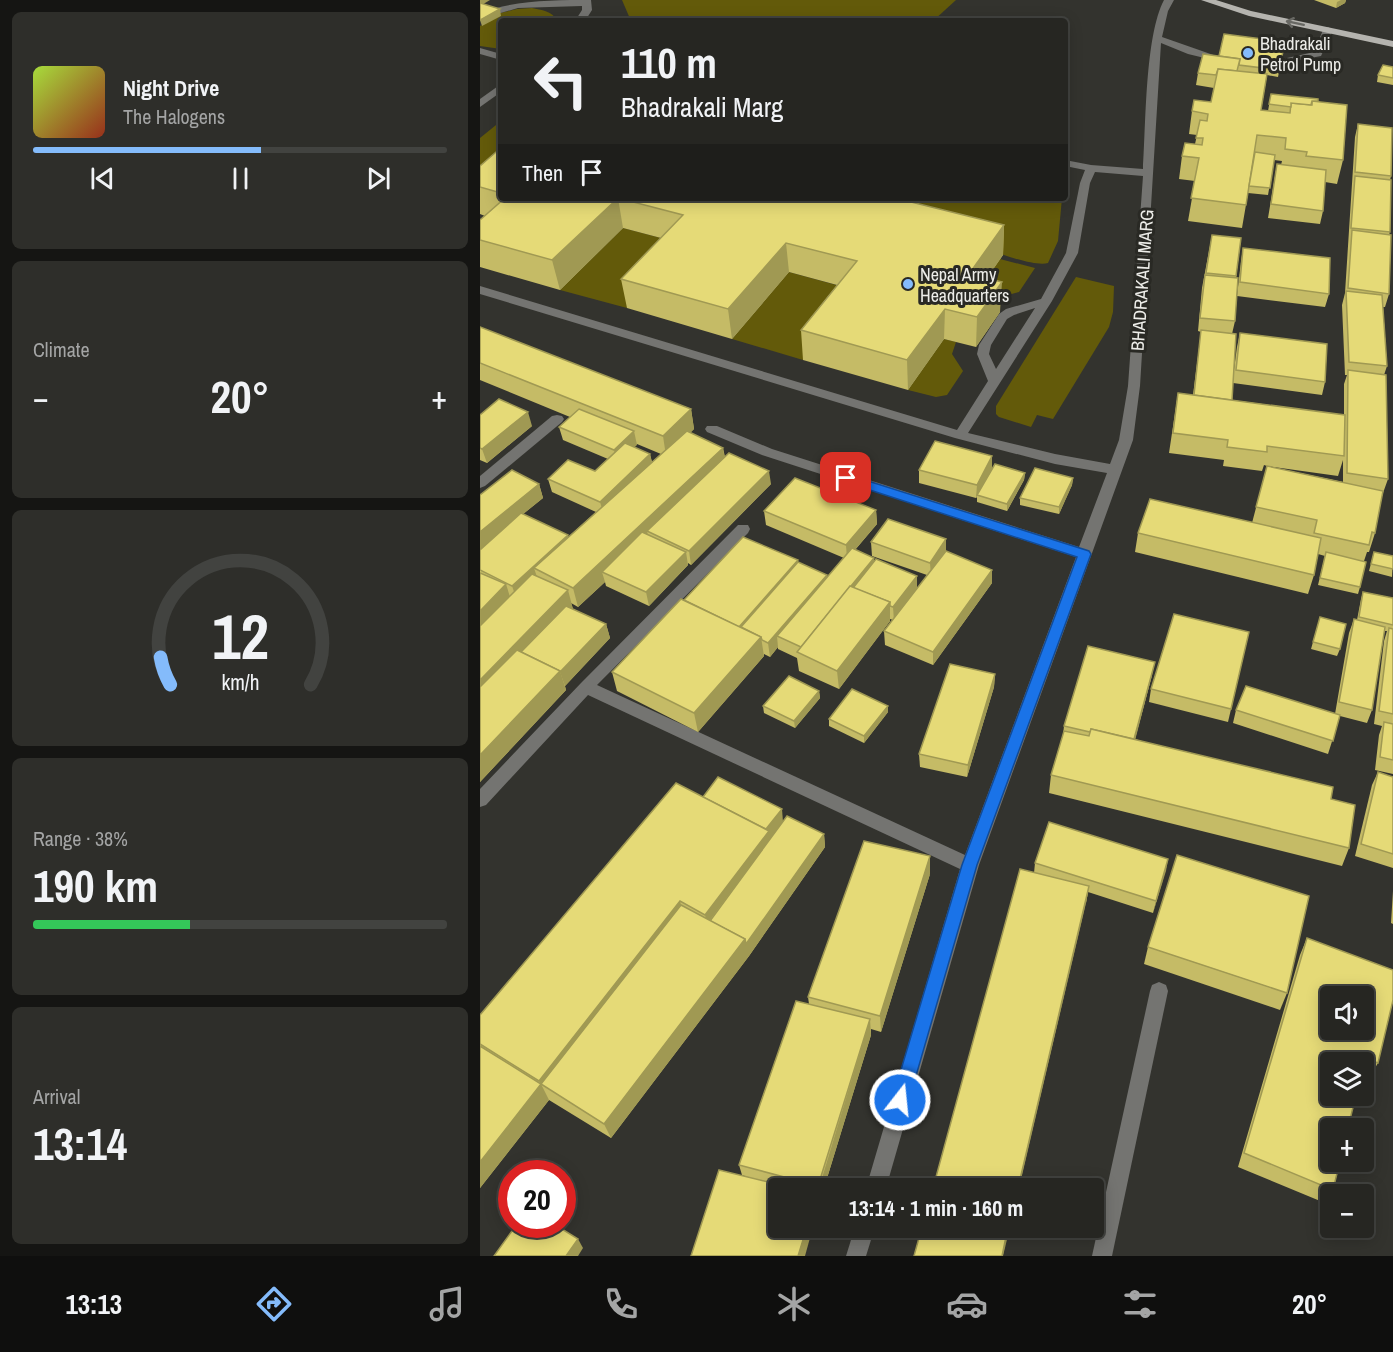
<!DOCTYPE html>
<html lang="en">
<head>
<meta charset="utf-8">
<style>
	:root { --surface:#262622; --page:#2e2e2a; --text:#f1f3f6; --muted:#a4a5a5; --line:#424340; --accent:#84bbfb }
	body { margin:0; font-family:"Archivo Narrow",sans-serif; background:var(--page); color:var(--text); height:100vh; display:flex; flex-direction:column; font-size:22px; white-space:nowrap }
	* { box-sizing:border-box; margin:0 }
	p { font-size:20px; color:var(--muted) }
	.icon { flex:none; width:33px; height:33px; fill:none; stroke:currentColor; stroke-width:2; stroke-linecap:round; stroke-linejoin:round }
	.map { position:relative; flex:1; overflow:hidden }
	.side { display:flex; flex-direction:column; gap:12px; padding:12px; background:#151513; width:480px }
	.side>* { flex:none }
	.top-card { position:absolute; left:18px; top:18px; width:570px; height:183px; border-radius:6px; box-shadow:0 3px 15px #0003,0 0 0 2px var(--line); background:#262622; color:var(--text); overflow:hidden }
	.fabs { position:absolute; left:840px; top:986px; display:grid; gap:12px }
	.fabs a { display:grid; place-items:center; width:54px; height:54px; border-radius:6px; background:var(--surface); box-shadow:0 3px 15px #0003,0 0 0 2px var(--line); font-size:30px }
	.speed { position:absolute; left:18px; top:1160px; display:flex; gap:12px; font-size:30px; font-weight:700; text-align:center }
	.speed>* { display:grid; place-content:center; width:78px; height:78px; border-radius:50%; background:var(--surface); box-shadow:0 3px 15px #0003,0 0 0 2px var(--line); line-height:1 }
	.speed .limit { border:9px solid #d22; background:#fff; color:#111 }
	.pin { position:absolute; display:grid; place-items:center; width:51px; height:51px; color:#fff; margin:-26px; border-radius:12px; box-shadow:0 3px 9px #0006 }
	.me { position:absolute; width:66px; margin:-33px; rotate:16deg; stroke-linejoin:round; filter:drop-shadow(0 0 4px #0008) }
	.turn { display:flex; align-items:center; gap:21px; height:126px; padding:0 24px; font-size:27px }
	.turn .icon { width:78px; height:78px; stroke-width:2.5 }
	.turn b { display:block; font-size:42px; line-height:51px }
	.then { display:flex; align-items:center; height:57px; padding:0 24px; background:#0003; gap:12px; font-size:22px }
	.big { font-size:45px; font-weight:700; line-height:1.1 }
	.side .widget { flex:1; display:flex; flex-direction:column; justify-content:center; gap:9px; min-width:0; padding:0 21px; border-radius:9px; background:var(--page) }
	.side .dial { align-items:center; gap:0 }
	.dial svg { height:156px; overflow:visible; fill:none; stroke:var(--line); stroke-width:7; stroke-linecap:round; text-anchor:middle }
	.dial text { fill:var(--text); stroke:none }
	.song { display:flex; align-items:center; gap:18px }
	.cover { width:72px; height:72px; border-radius:9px; background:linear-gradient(135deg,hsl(80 70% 55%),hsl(10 70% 35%)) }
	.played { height:6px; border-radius:3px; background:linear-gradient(90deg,var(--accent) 55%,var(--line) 55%) }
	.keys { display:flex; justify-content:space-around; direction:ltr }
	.heat { display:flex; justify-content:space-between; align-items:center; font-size:33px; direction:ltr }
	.charge { height:9px; border-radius:4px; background:linear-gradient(90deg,#34c759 38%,var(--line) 0) }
	.trip { position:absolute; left:288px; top:1178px; width:336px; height:60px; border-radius:6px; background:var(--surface); box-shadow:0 3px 15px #0003,0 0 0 2px var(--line); font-weight:700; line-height:60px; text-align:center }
	.dock { display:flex; height:96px; justify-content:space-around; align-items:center; background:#0f0f0e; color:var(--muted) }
	.dock .icon { width:42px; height:42px }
	.dock .active { color:var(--accent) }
	.dock b { font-size:27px; color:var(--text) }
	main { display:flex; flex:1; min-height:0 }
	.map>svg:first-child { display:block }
	.green { fill:#635a0a }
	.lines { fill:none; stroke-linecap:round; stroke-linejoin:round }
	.minor { fill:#747471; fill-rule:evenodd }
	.major { fill:#b5b4af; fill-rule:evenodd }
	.wall { fill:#c5bb66; fill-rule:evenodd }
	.shaded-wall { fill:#a09953 }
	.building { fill:#e5da77; stroke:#a09953; stroke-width:1.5; fill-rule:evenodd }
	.oneway { stroke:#686863 }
	.route { fill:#1a73e8; stroke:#114b97; stroke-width:1.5 }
	.poi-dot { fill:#84bbfb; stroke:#292924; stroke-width:2 }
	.labels { text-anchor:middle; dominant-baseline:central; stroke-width:6; stroke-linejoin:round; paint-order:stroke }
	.far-poi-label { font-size:18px; fill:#edede9; stroke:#292924; text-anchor:start }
	.far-street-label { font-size:18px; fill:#edede9; stroke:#292924 }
</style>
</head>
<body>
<main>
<section class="side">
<div class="widget">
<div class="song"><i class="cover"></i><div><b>Night Drive</b><p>The Halogens</p></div></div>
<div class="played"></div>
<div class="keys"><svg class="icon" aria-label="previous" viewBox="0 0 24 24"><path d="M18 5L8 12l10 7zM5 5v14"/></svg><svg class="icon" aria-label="pause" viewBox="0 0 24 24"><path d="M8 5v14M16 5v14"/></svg><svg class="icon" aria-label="next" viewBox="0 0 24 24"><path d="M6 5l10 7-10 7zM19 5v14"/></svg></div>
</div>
<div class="widget"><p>Climate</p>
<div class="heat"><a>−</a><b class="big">20°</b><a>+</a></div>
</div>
<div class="widget dial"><svg viewBox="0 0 100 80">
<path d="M14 69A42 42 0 1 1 86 69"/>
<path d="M14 69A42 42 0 0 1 9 55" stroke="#84bbfb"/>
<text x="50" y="56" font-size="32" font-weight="700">12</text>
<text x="50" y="72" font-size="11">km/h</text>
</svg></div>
<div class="widget"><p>Range · 38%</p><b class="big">190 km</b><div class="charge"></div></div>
<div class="widget"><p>Arrival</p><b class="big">13:14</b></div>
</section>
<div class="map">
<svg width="913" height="1256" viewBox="0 0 913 1256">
	<rect width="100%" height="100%" fill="#33332e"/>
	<g class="green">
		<path d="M142,0H476L453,21H151Z"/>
		<path d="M52,8C61,10 73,11 77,21H21V49L0,46V26L20,16L16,14L37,9Z"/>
		<path d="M21,121V164L0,181V138Z"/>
		<path d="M389,198H582L578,241L568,263C542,271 420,211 389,198Z"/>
		<path d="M143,228L208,245L147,308L80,290Z"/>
		<path d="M520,259L555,268L539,292L517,298L504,308L489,304Z"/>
		<path d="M309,272L378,291L323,360L252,339Z"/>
		<path d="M596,277L634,286L633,312L629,327L573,419L557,415L551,427L519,417L516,414V406Z"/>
		<path d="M464,339L476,342L472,354L483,371L467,395L456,397L428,390Z"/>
	</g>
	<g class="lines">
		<g class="minor">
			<path d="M111,0L112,10L105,21H95L102,10V6L38,8L0,19V13C35,0 74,0 111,0Z"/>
			<path d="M684,0H694L688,11L682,37L742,58L737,61L708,54L681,43L660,386L653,440L499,865L406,1188H386L480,869L108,695L6,805L0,807V789L101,683L258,525H268L270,529L268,533L117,685L485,855L596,557L282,455L227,432L225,429L227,426H237L292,449L599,547L627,473L575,464L475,438L0,294V286L477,430L508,381L497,354L499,345L519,314L526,309L561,299L586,253L600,183L605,170L585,166V160L611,165L663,169C666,125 665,36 684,0ZM615,172L663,176L648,386L639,440L630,464L575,454L488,433L572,301L598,253L610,183ZM555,308L516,369L509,354L511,345L527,319L534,315Z"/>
			<path d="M848,27L853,30L841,56L798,64V60L834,52L843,30Z"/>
			<path d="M0,48L21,54V60L0,54Z"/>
			<path d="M21,84V92L0,107V99Z"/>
			<path d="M77,415L82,416L84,419L82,422L5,486L0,488V476L72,416Z"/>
			<path d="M679,982L686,985L688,991L632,1256H612L670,991L672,985Z"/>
			<path d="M375,1227H395L386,1256H366Z"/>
		</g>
		<path class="major" d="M721,0H736L771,11L913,41V47L769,16Z"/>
	</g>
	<g class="wall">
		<path d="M834,0H866L865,3L856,8Z"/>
		<path d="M805,42L798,77L787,75L781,110L788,111L791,94L838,101L863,160L857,184L845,182L843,211L840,224L788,218L797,164L801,165L802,161L794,160L788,195L768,193L762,228L708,221L715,181L699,179L702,156L715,144L717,135L709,134L712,111L731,102L734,88L716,85L718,73L739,56Z"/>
		<path d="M913,67V85L897,82L898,75Z"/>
		<path d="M878,124L911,176L910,180L909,294L905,307H903L907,366L904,375L908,479L903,493H902L895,533L889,552H887L884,561L880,587L878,594L838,585L845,556L838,554L834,575L828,594L655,552L658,533L772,523L787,466L784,465L782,471L743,466L744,460L689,453L698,393L713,395L721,332L718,331L722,288L732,235L761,238L756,278L755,321L752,334L753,377L757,347L760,333L845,382L842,395L753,383L752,400L864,415V384L867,375H865L862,305L865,293L875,137ZM863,460V482L787,466L858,476Z"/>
		<path d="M21,154V198H415L524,225L523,255L507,278L520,312L496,347L464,339L428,390L323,360L321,330L357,285L309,272L252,339L147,308L141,279L181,238L143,228L80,290L0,267V220L5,216L0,214V166Z"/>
		<path d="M763,248L849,294L845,307L757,296L761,261Z"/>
		<path d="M0,327L211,409L214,429L210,433L243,448L245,457L291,484L211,565L208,563V565L169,606L126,586L125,582L98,607L91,603L93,609L126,624L130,638L85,686L86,690L0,782V550L14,537L0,549V495L59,484L63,498L43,514L88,535V537L116,512L72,492L68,479L115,471L128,459L83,440L79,427L90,417L0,380ZM157,444L181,454L172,462L170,454L154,447Z"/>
		<path d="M0,415L52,426L7,463L0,460Z"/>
		<path d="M512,469L505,481L545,473L544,480L527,511L497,502V497L496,498L439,483V470Z"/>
		<path d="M593,478L592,485L579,514L540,505V498Z"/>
		<path d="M396,510L397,524L375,550L394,561L437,576V589L447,575L392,556L391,542L466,552L512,570V583L453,665L405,645L404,631L413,620L410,619V621L359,689L319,671L317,658L298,649V647L290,657L284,654V656L218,732L137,691L132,672L204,600L318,560V563L347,575V578L364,558L286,525L284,511Z"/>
		<path d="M894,552L913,556L912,577L889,571Z"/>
		<path d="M883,592L913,598V774L895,770L899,735L902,726L894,724L904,641L907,631H904L892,710L887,723L860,716L848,754L753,723L756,710L855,714L869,633L874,619L877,620L881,599Z"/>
		<path d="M840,617L860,649L857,656L831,649Z"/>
		<path d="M769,632L748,722L669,702L671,689Z"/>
		<path d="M515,674L514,687L487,777L440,767L439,754Z"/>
		<path d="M672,675L655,739L851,799L869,848L862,866L569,793L571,775L583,735L584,726Z"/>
		<path d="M339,691L340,698L315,728L284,713L283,706Z"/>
		<path d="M408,712L384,743L349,726V719Z"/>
		<path d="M898,772L913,777V868L875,856L892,785Z"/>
		<path d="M223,797L344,834L345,847L269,956L131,1138L69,1100L0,1188V1015Z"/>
		<path d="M688,859L673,913L608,892L606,903L554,873L555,863Z"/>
		<path d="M450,874L401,1032L391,1029V1035L344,1188H298L262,1175L259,1165L329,1004L328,997Z"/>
		<path d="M913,891V924L911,923Z"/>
		<path d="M827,938L898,1063L889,1078L884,1076V1062L853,1190L845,1203L758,1167L820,955Z"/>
		<path d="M668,947L807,993L800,1010L664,964Z"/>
	</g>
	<g class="shaded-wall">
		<path d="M0,0H10L0,6Z"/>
		<path d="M861,0H866L865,3L856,8L857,2Z"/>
		<path d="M20,9L21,16L2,26L0,20Z"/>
		<path d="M138,198L143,228L80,290L72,260Z"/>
		<path d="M524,225L523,255L489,304V274Z"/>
		<path d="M306,243L309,272L252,339L248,309Z"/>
		<path d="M522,282L520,312L496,347L497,317Z"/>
		<path d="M465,309L464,339L428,390L427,360Z"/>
		<path d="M211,409L214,429L186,456L183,436Z"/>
		<path d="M48,412L52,426L7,463L2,449Z"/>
		<path d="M154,431L157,445L137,463L134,450Z"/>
		<path d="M243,448L246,467L167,531L169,540L122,572L125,582L98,607L93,588Z"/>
		<path d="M170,454L173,468L124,515L120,502Z"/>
		<path d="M512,456V469L496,498L497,485Z"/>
		<path d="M289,471L291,484L211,565L209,551Z"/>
		<path d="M545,473L544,480L527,511V504Z"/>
		<path d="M593,478L592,485L579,514V507Z"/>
		<path d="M59,484L63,498L0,549V532Z"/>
		<path d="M396,510L397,524L367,559L366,545Z"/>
		<path d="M88,535L91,549L54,568L58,580L37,600L32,586Z"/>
		<path d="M466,539V552L451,576L450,563Z"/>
		<path d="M206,552L208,565L169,606L166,592Z"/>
		<path d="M394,558L395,571L321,647Z"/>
		<path d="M318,560L319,574L267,633L258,628Z"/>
		<path d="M512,570V583L453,665V652Z"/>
		<path d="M347,575L348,589L297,636L298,647L290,657L288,643Z"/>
		<path d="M437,576V590L414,621L413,607Z"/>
		<path d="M26,584L30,597L0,629V611Z"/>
		<path d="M88,590L93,609L0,706V680Z"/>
		<path d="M410,602V621L359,689L357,671Z"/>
		<path d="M126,624L130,638L85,686L80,672Z"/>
		<path d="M281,637L284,656L218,732L214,713Z"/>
		<path d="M675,662L672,675L651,756L653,743Z"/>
		<path d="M80,671L86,690L0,782V755Z"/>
		<path d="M515,674L514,687L487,777L488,765Z"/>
		<path d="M339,691L340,698L315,728L314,721Z"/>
		<path d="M408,706V712L384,743V736Z"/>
		<path d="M302,809L303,822L227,924L225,915L282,834Z"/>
		<path d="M344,834L345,847L269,956L131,1138L124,1124Z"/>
		<path d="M450,856V874L401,1032L400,1016Z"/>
		<path d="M688,859L686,871L673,913L676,901Z"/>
		<path d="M609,886L606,903L539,1188H538Z"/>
		<path d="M200,901L205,922L61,1084L59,1081Z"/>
		<path d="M390,1019L391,1035L344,1188H339Z"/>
		<path d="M61,1084L69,1100L0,1188V1162Z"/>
		<path d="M327,1227H333L325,1256H318Z"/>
		<path d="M528,1227H530L523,1256H522Z"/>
		<path d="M98,1239L103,1248L98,1256H86Z"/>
	</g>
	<g class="building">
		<path d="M0,3L20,9L0,20Z"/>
		<path d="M744,34L805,42L799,70L759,65L760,59L739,56Z"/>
		<path d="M723,54L760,59L757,71L738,69L736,75L718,73Z"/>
		<path d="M903,65L913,67V78L898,75Z"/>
		<path d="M738,69L787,74L781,110L810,113L811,103L832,105V101L867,105L863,160L826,156L827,152L805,149L806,138L777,135L766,205L711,198L719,158L702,156L705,143L722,145L723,138H716L720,120L727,121L728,114L712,111L714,100L731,102Z"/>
		<path d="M791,94L838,99V101H832L831,105L811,103V107L789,104Z"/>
		<path d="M878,124L912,128L911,176L875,172Z"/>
		<path d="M16,152L21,154V193L0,187V166Z"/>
		<path d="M775,152L795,155L790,188L769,186Z"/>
		<path d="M797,164L846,170L843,211L791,204Z"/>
		<path d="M875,176L911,180L910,232L871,228Z"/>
		<path d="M25,198H415L524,225L489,274L522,282L497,317L465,309L427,360L321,330L377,261L306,243L248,309L141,279L203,215L138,198L72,260L0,240V220Z"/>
		<path d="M872,230L911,235L909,294L868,288Z"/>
		<path d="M732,235L761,238L756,276L726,273Z"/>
		<path d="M763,248L850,258L849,294L760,282Z"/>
		<path d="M725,275L758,278L755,321L720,318Z"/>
		<path d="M866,291L902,295L907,366L869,362Z"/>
		<path d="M0,327L211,409L183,436L0,363Z"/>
		<path d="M721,330L756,334L752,400L714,395Z"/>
		<path d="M760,333L847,344L845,382L756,370Z"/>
		<path d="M868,370L906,375L908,479L867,473Z"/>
		<path d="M698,393L865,415L864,456L787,446V452L747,447L748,440L693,433Z"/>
		<path d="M19,399L48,412L2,449L0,448V415Z"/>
		<path d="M99,409L154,431L134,450L79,427Z"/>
		<path d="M207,431L243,448L93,588L54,568Z"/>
		<path d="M455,441L512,456L497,485L439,470Z"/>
		<path d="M145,443L170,454L120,502L68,479L88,460L115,471Z"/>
		<path d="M249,453L289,471L209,551L167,531Z"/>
		<path d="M515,464L545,473L527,504L497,495Z"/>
		<path d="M787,466L903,491L895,533L892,532L889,545L834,533L837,520L776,507Z"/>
		<path d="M555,468L593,478L579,507L540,498Z"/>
		<path d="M32,470L59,484L0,532V495Z"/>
		<path d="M315,478L396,510L366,545L284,511Z"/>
		<path d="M670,499L841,538L834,575L658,533Z"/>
		<path d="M41,513L88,535L32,586L0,570V550Z"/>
		<path d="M408,519L466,539L450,563L391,542Z"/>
		<path d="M162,532L206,552L166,592L122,572Z"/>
		<path d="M263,537L318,560L259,627L204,600Z"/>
		<path d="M372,548L394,558L321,647L297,636Z"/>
		<path d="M466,551L512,570L453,652L404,631Z"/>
		<path d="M846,552L886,562L880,587L840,578Z"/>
		<path d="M894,552L913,556V569L891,564Z"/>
		<path d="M396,559L437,576L413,607L410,606V602L373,588Z"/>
		<path d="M318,562L347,575L288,643L282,640L281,637L261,627Z"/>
		<path d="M0,573L26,584L0,611Z"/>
		<path d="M52,574L88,590L0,680V626Z"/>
		<path d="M370,586L410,602L357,671L317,652Z"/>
		<path d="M883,592L913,598V625L879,617Z"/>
		<path d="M201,599L281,637L214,713L132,672Z"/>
		<path d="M86,606L126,624L80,672V671L41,652Z"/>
		<path d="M694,614L769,632L751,709L671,689Z"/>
		<path d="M840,617L866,624L860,649L833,642Z"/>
		<path d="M874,619L905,627L892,710L859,702Z"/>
		<path d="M909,628L913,629V714L899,711Z"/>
		<path d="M608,646L675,662L654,739L611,729L610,732L584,726Z"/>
		<path d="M37,650L80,671L0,755V687Z"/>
		<path d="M470,664L515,674L488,765L439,754Z"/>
		<path d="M309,676L339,691L314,721L283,706Z"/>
		<path d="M766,686L860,715L853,741L756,710Z"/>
		<path d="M372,689L408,706L384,736L349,719Z"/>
		<path d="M904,722L913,724V760L900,757Z"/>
		<path d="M611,729L853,787L851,799L875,805L869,848L571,775L584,731L609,736Z"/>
		<path d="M898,772L913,777V854L881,844Z"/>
		<path d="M238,777L302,809L286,829L223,797Z"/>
		<path d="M196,783L289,831L225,915L200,901L59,1081L0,1044V1015Z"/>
		<path d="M307,816L344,834L266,944L265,939L230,921Z"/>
		<path d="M569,822L688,859L676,901L555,863Z"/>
		<path d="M384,841L450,856L400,1016L328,997Z"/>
		<path d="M697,855L829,896L807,993L668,947Z"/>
		<path d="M540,869L609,886L538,1188H453Z"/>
		<path d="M201,905L265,939L124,1124L61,1084Z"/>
		<path d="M827,938L913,970V1000L898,1063L885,1058L884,1065V1062H850V1095H876L868,1128H850V1161H860L853,1190L764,1153ZM850,996H884V1029H850Z"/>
		<path d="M316,1001L390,1019L338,1186L259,1165Z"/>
		<path d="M0,1046L61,1084L0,1162Z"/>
		<path d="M239,1170L313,1188H298V1227H327L318,1256H211Z"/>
		<path d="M37,1224H74L98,1239L86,1256H14Z"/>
		<path d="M442,1227H528L522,1256H434Z"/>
	</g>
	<defs><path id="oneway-shaft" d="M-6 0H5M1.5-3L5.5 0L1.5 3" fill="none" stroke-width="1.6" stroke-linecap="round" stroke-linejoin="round" transform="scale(1.5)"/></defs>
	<use class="oneway" href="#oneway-shaft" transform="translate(815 23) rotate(-168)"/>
	<path class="route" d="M366,474L609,551L611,554L497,865L429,1100L427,1106L420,1109L414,1106L412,1100L482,865L597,557L362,481L360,478Z"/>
	<g class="poi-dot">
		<circle cx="768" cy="53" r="6"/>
		<circle cx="428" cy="284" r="6"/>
	</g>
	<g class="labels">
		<g class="far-poi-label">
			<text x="780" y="43">Bhadrakali<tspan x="780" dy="21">Petrol Pump</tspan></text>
			<text x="440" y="274">Nepal Army<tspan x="440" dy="21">Headquarters</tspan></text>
		</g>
		<g class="far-street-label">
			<text transform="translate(662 280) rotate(-86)">BHADRAKALI MARG</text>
		</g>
	</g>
</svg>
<div class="fabs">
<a><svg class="icon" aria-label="sound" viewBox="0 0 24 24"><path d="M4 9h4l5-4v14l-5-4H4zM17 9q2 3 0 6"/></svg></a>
<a><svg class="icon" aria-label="layers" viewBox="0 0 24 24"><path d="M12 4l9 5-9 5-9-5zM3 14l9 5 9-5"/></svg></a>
<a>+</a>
<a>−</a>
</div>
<div class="speed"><div class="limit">20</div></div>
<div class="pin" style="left:366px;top:478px;background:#d93025"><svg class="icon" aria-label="arrive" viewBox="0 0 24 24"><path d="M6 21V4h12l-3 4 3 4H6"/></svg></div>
<svg class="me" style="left:420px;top:1100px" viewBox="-20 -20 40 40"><circle r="17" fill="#1a73e8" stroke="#fff" stroke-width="3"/><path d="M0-11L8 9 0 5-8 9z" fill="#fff"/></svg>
<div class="trip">13:14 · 1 min · 160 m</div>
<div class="top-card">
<div class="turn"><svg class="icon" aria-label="left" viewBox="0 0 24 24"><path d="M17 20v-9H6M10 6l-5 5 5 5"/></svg><div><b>110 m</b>Bhadrakali Marg</div></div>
<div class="then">Then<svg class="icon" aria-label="arrive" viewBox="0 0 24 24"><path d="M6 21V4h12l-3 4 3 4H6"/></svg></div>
</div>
</div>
</main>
<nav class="dock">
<b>13:13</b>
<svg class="icon active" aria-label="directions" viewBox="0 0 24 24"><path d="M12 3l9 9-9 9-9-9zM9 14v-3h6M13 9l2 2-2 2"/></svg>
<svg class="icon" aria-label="music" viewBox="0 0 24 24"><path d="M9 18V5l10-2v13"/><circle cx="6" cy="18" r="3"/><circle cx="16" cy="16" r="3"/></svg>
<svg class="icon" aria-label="phone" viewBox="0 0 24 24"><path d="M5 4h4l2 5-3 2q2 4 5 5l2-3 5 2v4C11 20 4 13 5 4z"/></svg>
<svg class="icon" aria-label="climate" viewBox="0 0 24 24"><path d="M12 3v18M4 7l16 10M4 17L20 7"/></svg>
<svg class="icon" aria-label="car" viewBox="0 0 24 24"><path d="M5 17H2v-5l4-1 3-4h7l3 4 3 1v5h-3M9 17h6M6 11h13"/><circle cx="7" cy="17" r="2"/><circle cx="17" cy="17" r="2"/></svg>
<svg class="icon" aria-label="filters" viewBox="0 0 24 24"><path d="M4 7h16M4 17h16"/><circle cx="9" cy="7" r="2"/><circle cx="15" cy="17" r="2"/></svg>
<b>20°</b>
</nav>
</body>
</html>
